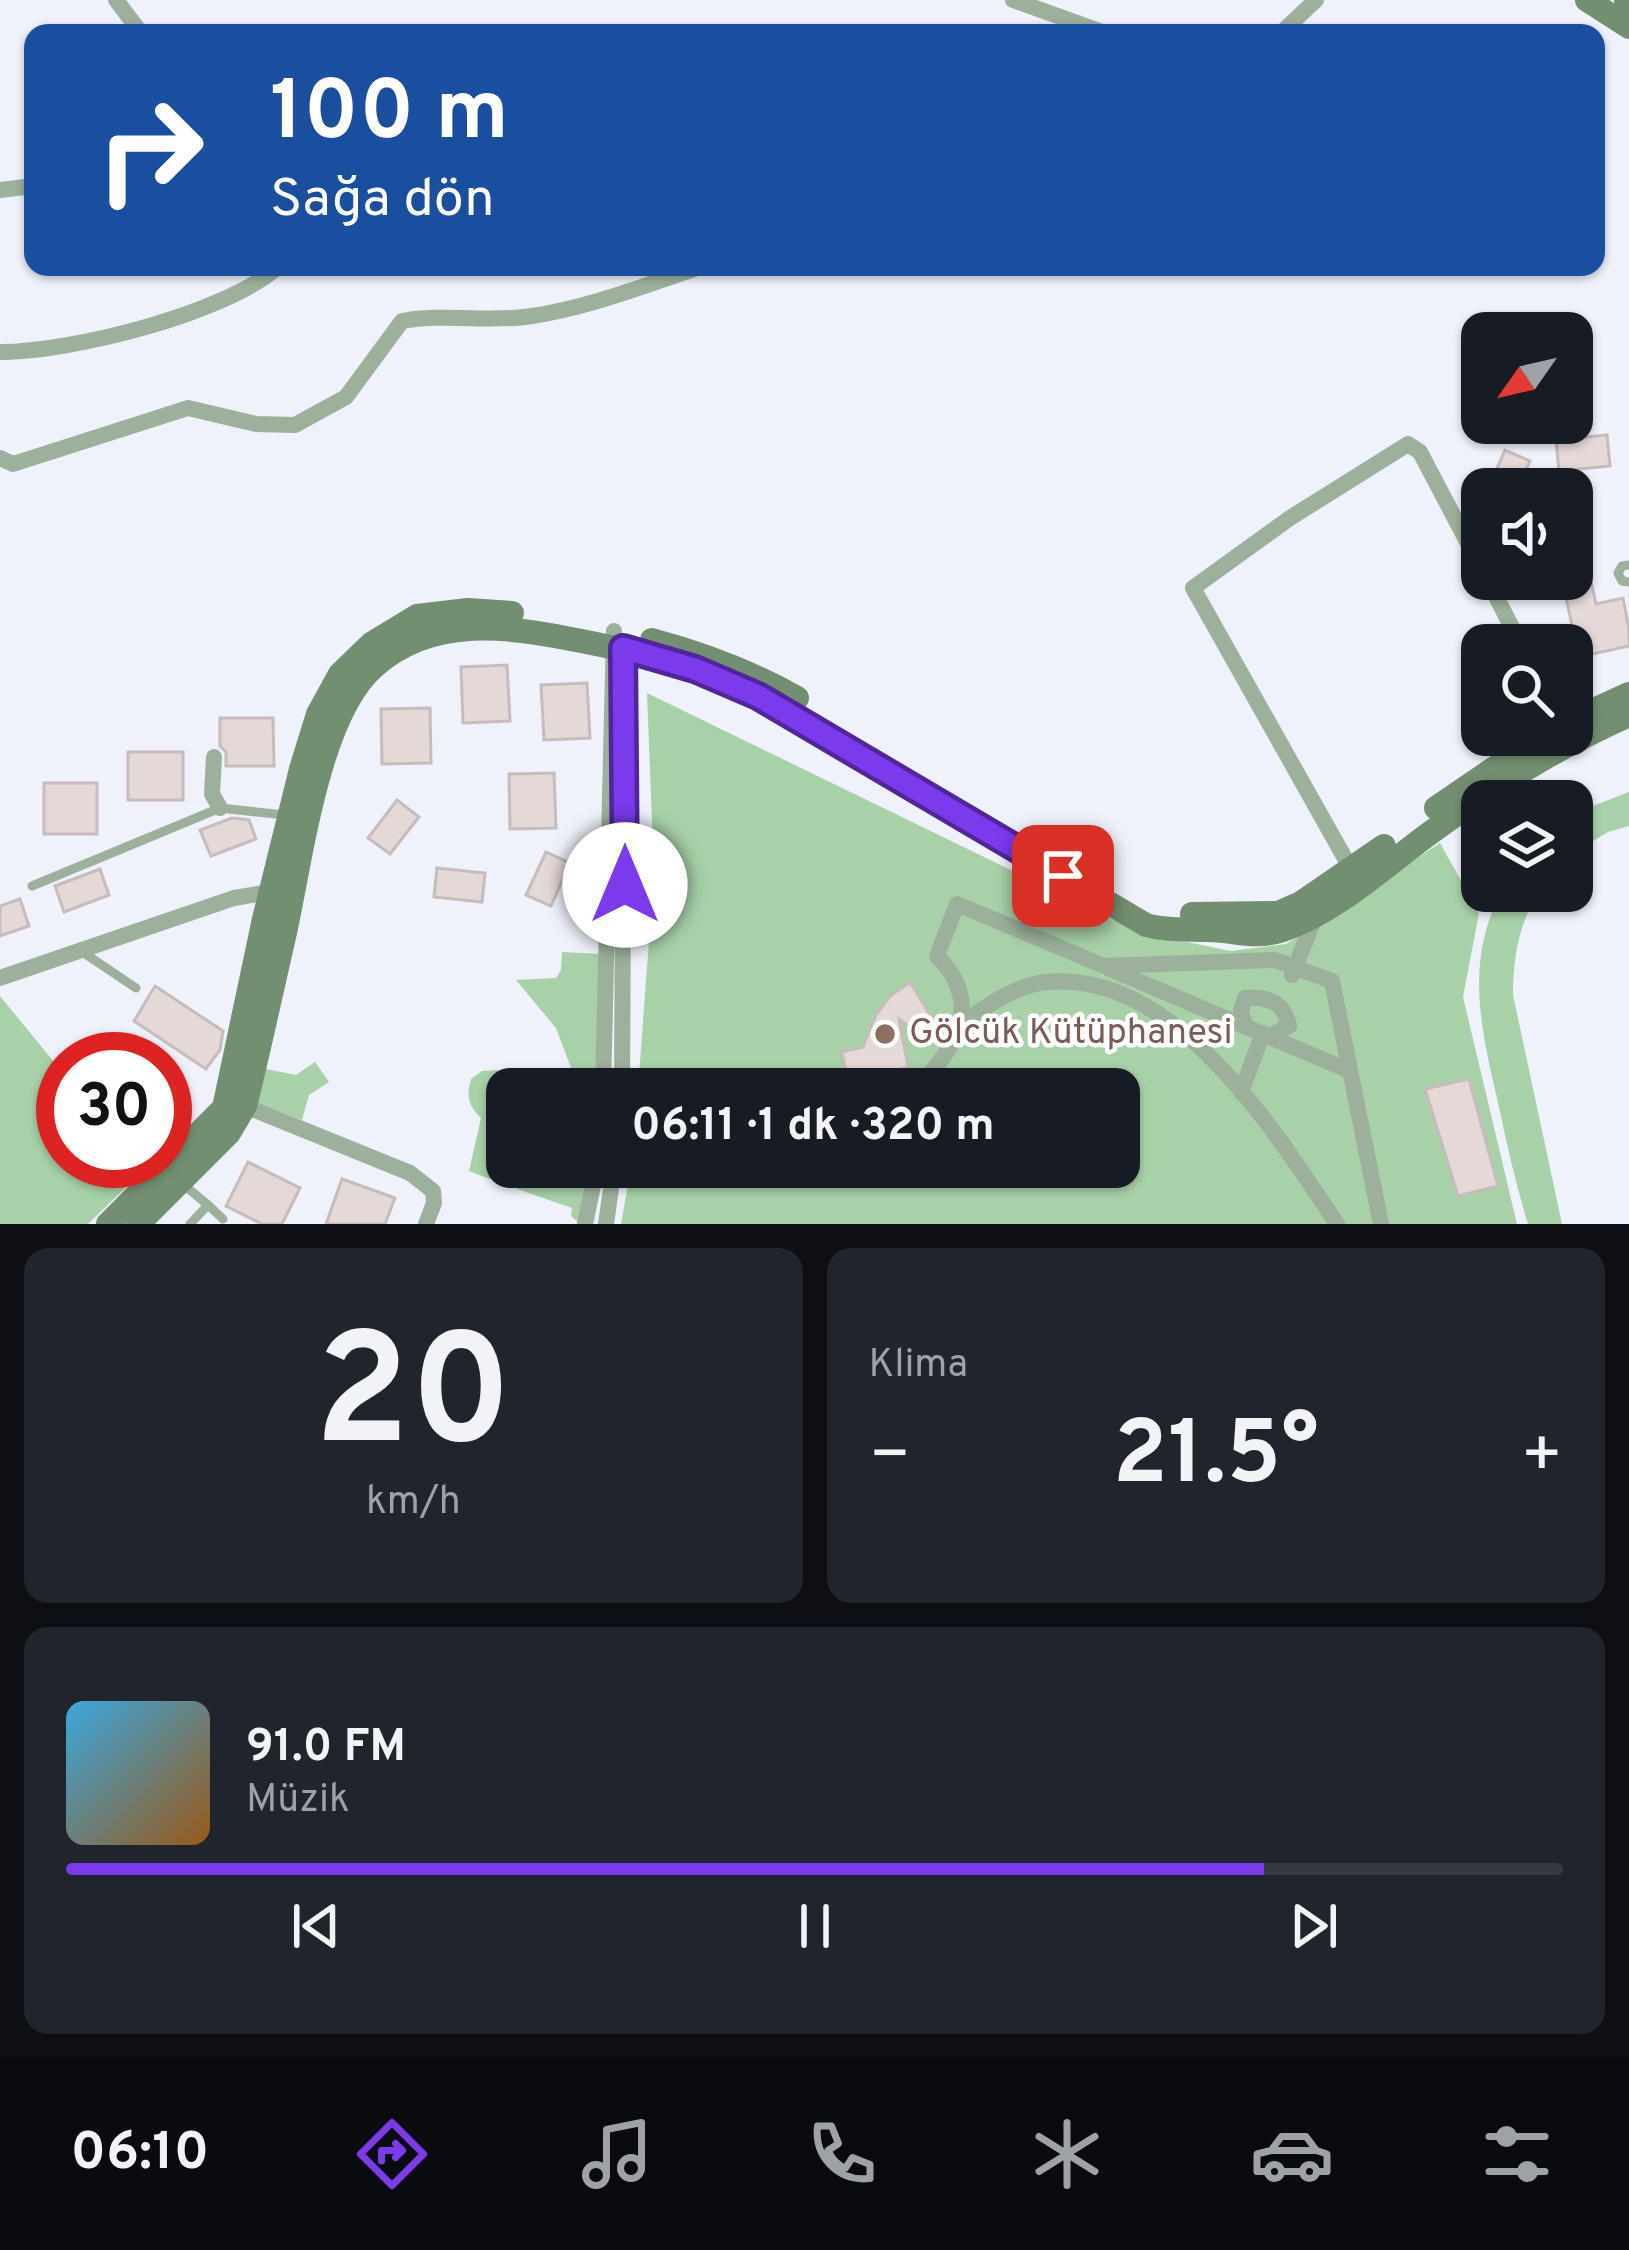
<!DOCTYPE html>
<html lang="tr">
<head>
<meta charset="utf-8">
<style>
	:root { --surface:#171b24; --page:#20242c; --text:#f1f3f6; --muted:#9ea1a6; --line:#363941; --accent:#7c3aed }
	body { margin:0; font-family:Overpass,sans-serif; background:var(--page); color:var(--text); height:100vh; display:flex; flex-direction:column; font-size:45px; white-space:nowrap }
	* { box-sizing:border-box; margin:0 }
	p { font-size:39px; color:var(--muted) }
	.icon { flex:none; width:66px; height:66px; fill:none; stroke:currentColor; stroke-width:2; stroke-linecap:round; stroke-linejoin:round }
	.map { position:relative; height:1224px; overflow:hidden }
	.panel { display:flex; flex-direction:column; gap:24px; padding:24px; background:#0d0f14; flex:1 }
	.panel>* { flex:none }
	.top-card { position:absolute; left:24px; top:24px; width:1581px; height:252px; border-radius:24px; box-shadow:0 3px 9px #0004; background:#1a4fa0; color:#fff; overflow:hidden }
	.needle { width:78px; rotate:236deg }
	.fabs { position:absolute; left:1461px; top:312px; display:grid; gap:24px }
	.fabs a { display:grid; place-items:center; width:132px; height:132px; border-radius:24px; background:var(--surface); box-shadow:0 3px 9px #0004; font-size:60px }
	.speed { position:absolute; left:36px; top:1032px; display:flex; gap:24px; font-size:60px; font-weight:700; text-align:center }
	.speed>* { display:grid; place-content:center; width:156px; height:156px; border-radius:50%; background:var(--surface); box-shadow:0 3px 9px #0004; line-height:1 }
	.speed .limit { border:18px solid #d22; background:#fff; color:#111 }
	.pin { position:absolute; display:grid; place-items:center; width:102px; height:102px; color:#fff; margin:-51px; border-radius:24px; box-shadow:0 6px 18px #0006 }
	.me { position:absolute; width:132px; margin:-66px; rotate:0deg; stroke-linejoin:round; filter:drop-shadow(0 0 9px #0008) }
	.turn { display:flex; align-items:center; gap:42px; height:252px; padding:0 48px; font-size:54px }
	.turn .icon { width:156px; height:156px; stroke-width:2.5 }
	.turn b { display:block; font-size:84px; line-height:102px }
	.big { font-size:90px; font-weight:700; line-height:1.1 }
	.panel .widget { flex:1; display:flex; flex-direction:column; justify-content:center; gap:18px; min-width:0; padding:0 42px; border-radius:24px; background:var(--page) }
	.panel .dial { align-items:center; gap:0 }
	.dial b { font-size:156px; line-height:1 }
	.song { display:flex; align-items:center; gap:36px }
	.cover { width:144px; height:144px; border-radius:18px; background:linear-gradient(135deg,hsl(200 70% 55%),hsl(30 70% 35%)) }
	.played { height:12px; border-radius:6px; background:linear-gradient(90deg,var(--accent) 80%,var(--line) 80%) }
	.keys { display:flex; justify-content:space-around; direction:ltr }
	.heat { display:flex; justify-content:space-between; align-items:center; font-size:66px; direction:ltr }
	.panel .tiles { flex:1; display:grid; gap:24px; grid-template-columns:1fr 1fr }
	.widget:last-child { grid-column:span 2 }
	.trip { position:absolute; left:486px; top:1068px; width:654px; height:120px; border-radius:24px; background:var(--surface); box-shadow:0 3px 9px #0004; font-weight:700; line-height:120px; text-align:center }
	.menu { display:flex; height:192px; justify-content:space-around; align-items:center; background:#090b0e; color:var(--muted) }
	.menu .icon { width:84px; height:84px }
	.menu .current { color:var(--accent) }
	.menu b { font-size:54px; color:var(--text) }
	.map>svg:first-child { display:block }
	.green { fill:#a8d1a8 }
	.building { fill:#e5d9d8; stroke:#c7bcbb; stroke-width:3 }
	.lines { fill:none; stroke-linecap:round; stroke-linejoin:round }
	.lane { stroke:#9cb09b; stroke-width:9 }
	.street { stroke:#9cb09b; stroke-width:16 }
	.secondary { stroke:#738f71; stroke-width:24 }
	.route-casing { stroke:#51269a; stroke-width:30 }
	.route { stroke:#7c3aed; stroke-width:21 }
	.education-dot { fill:#8d6e63; stroke:#fff; stroke-width:4.5 }
	.labels { text-anchor:middle; dominant-baseline:central; stroke-width:9; stroke-linejoin:round; paint-order:stroke }
	.education-label { font-size:36px; fill:#785e54; stroke:#fff; text-anchor:start }
</style>
</head>
<body>
<div class="map">
<svg width="1629" height="1224" viewBox="0 0 1629 1224">
	<rect width="100%" height="100%" fill="#eff1fb"/>
	<g class="green">
		<path d="M647,693L1138,932L1231,951L1286,944L1440,843L1479,913L1463,997L1517,1224H621L631,1167H1119V1089H638L654,873Z"/>
		<path d="M1629,792V826L1608,832L1572,854V814Z"/>
		<path d="M1502,891H1539C1519,924 1513,957 1513,995L1562,1224H1528C1516,1185 1507,1146 1499,1107C1482,1033 1463,962 1502,891Z"/>
		<path d="M562,952L602,954L598,1089H579L556,1028L516,980L556,978L561,970Z"/>
		<path d="M0,996L63,1073V1161L152,1162L88,1224H0Z"/>
		<path d="M315,1062L329,1082L309,1095L302,1120L253,1101L261,1068L296,1075Z"/>
		<path d="M497,1070L537,1085L536,1089H507V1126L499,1157L506,1167L498,1170L495,1181L469,1171L481,1118C468,1105 466,1096 471,1079L482,1071Z"/>
		<path d="M523,1167L590,1169L580,1224L571,1216L572,1208L517,1189Z"/>
	</g>
	<g class="building">
		<path d="M1607,435L1610,466L1559,471L1556,440Z"/>
		<path d="M1505,450L1530,461L1517,489H1488Z"/>
		<path d="M1577,515L1596,604L1623,598L1629,629V646L1579,657L1564,589L1536,596L1532,579H1572V516Z"/>
		<path d="M507,665L510,721L463,723L461,667Z"/>
		<path d="M587,683L590,738L544,740L541,685Z"/>
		<path d="M430,708L431,763L382,764L381,709Z"/>
		<path d="M220,718H273L274,766H226V752L220,746Z"/>
		<rect x="128" y="752" width="55" height="48"/>
		<path d="M554,773L556,828L510,829L509,774Z"/>
		<rect x="44" y="783" width="53" height="51"/>
		<path d="M397,800L419,817L390,854L368,838Z"/>
		<path d="M232,818L249,820L256,839L211,856L200,830Z"/>
		<path d="M546,852L570,863L551,906L526,895Z"/>
		<path d="M437,868L485,873L482,902L434,897Z"/>
		<path d="M100,869L109,895L64,912L55,886Z"/>
		<path d="M20,899L29,926L0,936V906Z"/>
		<path d="M910,982L933,1020L916,1032L899,1019L908,1067L848,1083L842,1052L863,1047L876,1015L890,996Z"/>
		<path d="M155,986L223,1031L220,1050L206,1069L134,1021Z"/>
		<path d="M1469,1079L1498,1186L1458,1196L1425,1089Z"/>
		<path d="M248,1162L300,1188L282,1224H262L226,1206Z"/>
		<path d="M342,1179L395,1198L385,1224H326Z"/>
	</g>
	<g class="lines">
		<g class="lane">
			<path d="M1629,565L1622,566L1618,573L1622,581L1629,582"/>
			<path d="M32,886L220,808L285,815"/>
			<path d="M81,951L136,988"/>
			<path d="M184,1185L208,1205L190,1224"/>
			<path d="M208,1205L223,1219"/>
		</g>
		<g class="street">
			<path d="M116,0L141,33"/>
			<path d="M1013,0L1105,33"/>
			<path d="M1281,33L1316,0"/>
			<path d="M0,190L33,186"/>
			<path d="M0,352C71,352 224,314 278,267"/>
			<path d="M0,458L13,464L188,408L256,424L295,425L346,397L402,321C445,313 489,323 532,316C591,307 645,285 701,267"/>
			<path d="M1487,579L1521,645"/>
			<path d="M214,757L212,794L220,808"/>
			<path d="M1351,869L1193,588L1290,518L1408,444L1420,452L1482,570"/>
			<path d="M1110,969L1350,1071"/>
			<path d="M1292,975L1316,915"/>
			<path d="M0,978L234,898L275,891"/>
			<path d="M1246,1026L1241,1011L1245,998C1268,996 1284,1002 1289,1026L1270,1036"/>
			<path d="M958,1027C984,1008 1014,985 1047,982C1176,970 1275,1132 1337,1224"/>
			<path d="M603,1089L614,631"/>
			<path d="M622,1089L624,688"/>
			<path d="M914,1089C957,1050 984,1003 937,956L957,904L1104,966L1275,960L1332,981L1381,1224"/>
			<path d="M1241,1092L1263,1033"/>
			<path d="M245,1106L410,1173L433,1191L434,1203L426,1224"/>
			<path d="M585,1224L597,1167"/>
			<path d="M606,1224L614,1167"/>
		</g>
		<g class="secondary">
			<path d="M1587,0L1629,27"/>
			<path d="M1626,0L1629,2"/>
			<path d="M652,640C704,654 750,671 797,698"/>
			<path d="M1572,720L1629,694"/>
			<path d="M1436,808L1543,735"/>
			<path d="M1192,914L1278,913L1301,903L1384,846"/>
			<path d="M108,1224L224,1108L264,919L301,769L318,714L340,674L371,644L417,616L468,610L512,613"/>
			<path d="M138,1224L229,1133L245,1106C259,1050 271,993 284,937C301,863 317,714 376,665C433,616 509,626 576,640C639,652 701,667 758,696L1146,925C1167,931 1188,929 1210,930C1238,931 1254,939 1283,930C1336,912 1385,866 1430,833C1494,787 1557,747 1629,715"/>
		</g>
	</g>
	<g class="lines">
		<defs>
			<path id="route" d="M625,885L623,648L695,669L758,696L1063,876"/>
		</defs>
		<use href="#route" class="route-casing"/>
		<use href="#route" class="route"/>
	</g>
	<circle class="education-dot" cx="885" cy="1034" r="12"/>
	<g class="labels">
		<g class="education-label">
			<text x="909" y="1034">Gölcük Kütüphanesi</text>
		</g>
	</g>
</svg>
<div class="fabs">
<a><svg class="needle" viewBox="-14 -14 28 28"><path d="M0-13l5 13h-10z" fill="#e53935"/><path d="M0 13l5-13h-10z" fill="#9ea1a6"/></svg></a>
<a><svg class="icon" aria-label="sound" viewBox="0 0 24 24"><path d="M4 9h4l5-4v14l-5-4H4zM17 9q2 3 0 6"/></svg></a>
<a><svg class="icon" aria-label="search" viewBox="0 0 24 24"><circle cx="10" cy="10" r="6"/><path d="M15 15l6 6"/></svg></a>
<a><svg class="icon" aria-label="layers" viewBox="0 0 24 24"><path d="M12 4l9 5-9 5-9-5zM3 14l9 5 9-5"/></svg></a>
</div>
<div class="speed"><div class="limit">30</div></div>
<div class="pin" style="left:1063px;top:876px;background:#d93025"><svg class="icon" aria-label="arrive" viewBox="0 0 24 24"><path d="M6 21V4h12l-3 4 3 4H6"/></svg></div>
<svg class="me" style="left:625px;top:885px" viewBox="-20 -20 40 40"><circle r="19" fill="#fff"/><path d="M0-13L10 11 0 6-10 11z" fill="#7c3aed"/></svg>
<div class="trip">06:11 · 1 dk · 320 m</div>
<div class="top-card">
<div class="turn"><svg class="icon" aria-label="right" viewBox="0 0 24 24"><path d="M7 20v-9h11M14 6l5 5-5 5"/></svg><div><b>100 m</b>Sağa dön</div></div>
</div>
</div>
<section class="panel">
<div class="tiles">
<div class="widget dial"><b>20</b><p>km/h</p></div>
<div class="widget"><p>Klima</p>
<div class="heat"><a>−</a><b class="big">21.5°</b><a>+</a></div>
</div>
<div class="widget">
<div class="song"><i class="cover"></i><div><b>91.0 FM</b><p>Müzik</p></div></div>
<div class="played"></div>
<div class="keys"><svg class="icon" aria-label="previous" viewBox="0 0 24 24"><path d="M18 5L8 12l10 7zM5 5v14"/></svg><svg class="icon" aria-label="pause" viewBox="0 0 24 24"><path d="M8 5v14M16 5v14"/></svg><svg class="icon" aria-label="next" viewBox="0 0 24 24"><path d="M6 5l10 7-10 7zM19 5v14"/></svg></div>
</div>
</div>
</section>
<nav class="menu">
<b>06:10</b>
<svg class="icon current" aria-label="directions" viewBox="0 0 24 24"><path d="M12 3l9 9-9 9-9-9zM9 14v-3h6M13 9l2 2-2 2"/></svg>
<svg class="icon" aria-label="music" viewBox="0 0 24 24"><path d="M9 18V5l10-2v13"/><circle cx="6" cy="18" r="3"/><circle cx="16" cy="16" r="3"/></svg>
<svg class="icon" aria-label="phone" viewBox="0 0 24 24"><path d="M5 4h4l2 5-3 2q2 4 5 5l2-3 5 2v4C11 20 4 13 5 4z"/></svg>
<svg class="icon" aria-label="climate" viewBox="0 0 24 24"><path d="M12 3v18M4 7l16 10M4 17L20 7"/></svg>
<svg class="icon" aria-label="car" viewBox="0 0 24 24"><path d="M5 17H2v-5l4-1 3-4h7l3 4 3 1v5h-3M9 17h6M6 11h13"/><circle cx="7" cy="17" r="2"/><circle cx="17" cy="17" r="2"/></svg>
<svg class="icon" aria-label="filters" viewBox="0 0 24 24"><path d="M4 7h16M4 17h16"/><circle cx="9" cy="7" r="2"/><circle cx="15" cy="17" r="2"/></svg>
</nav>
</body>
</html>
